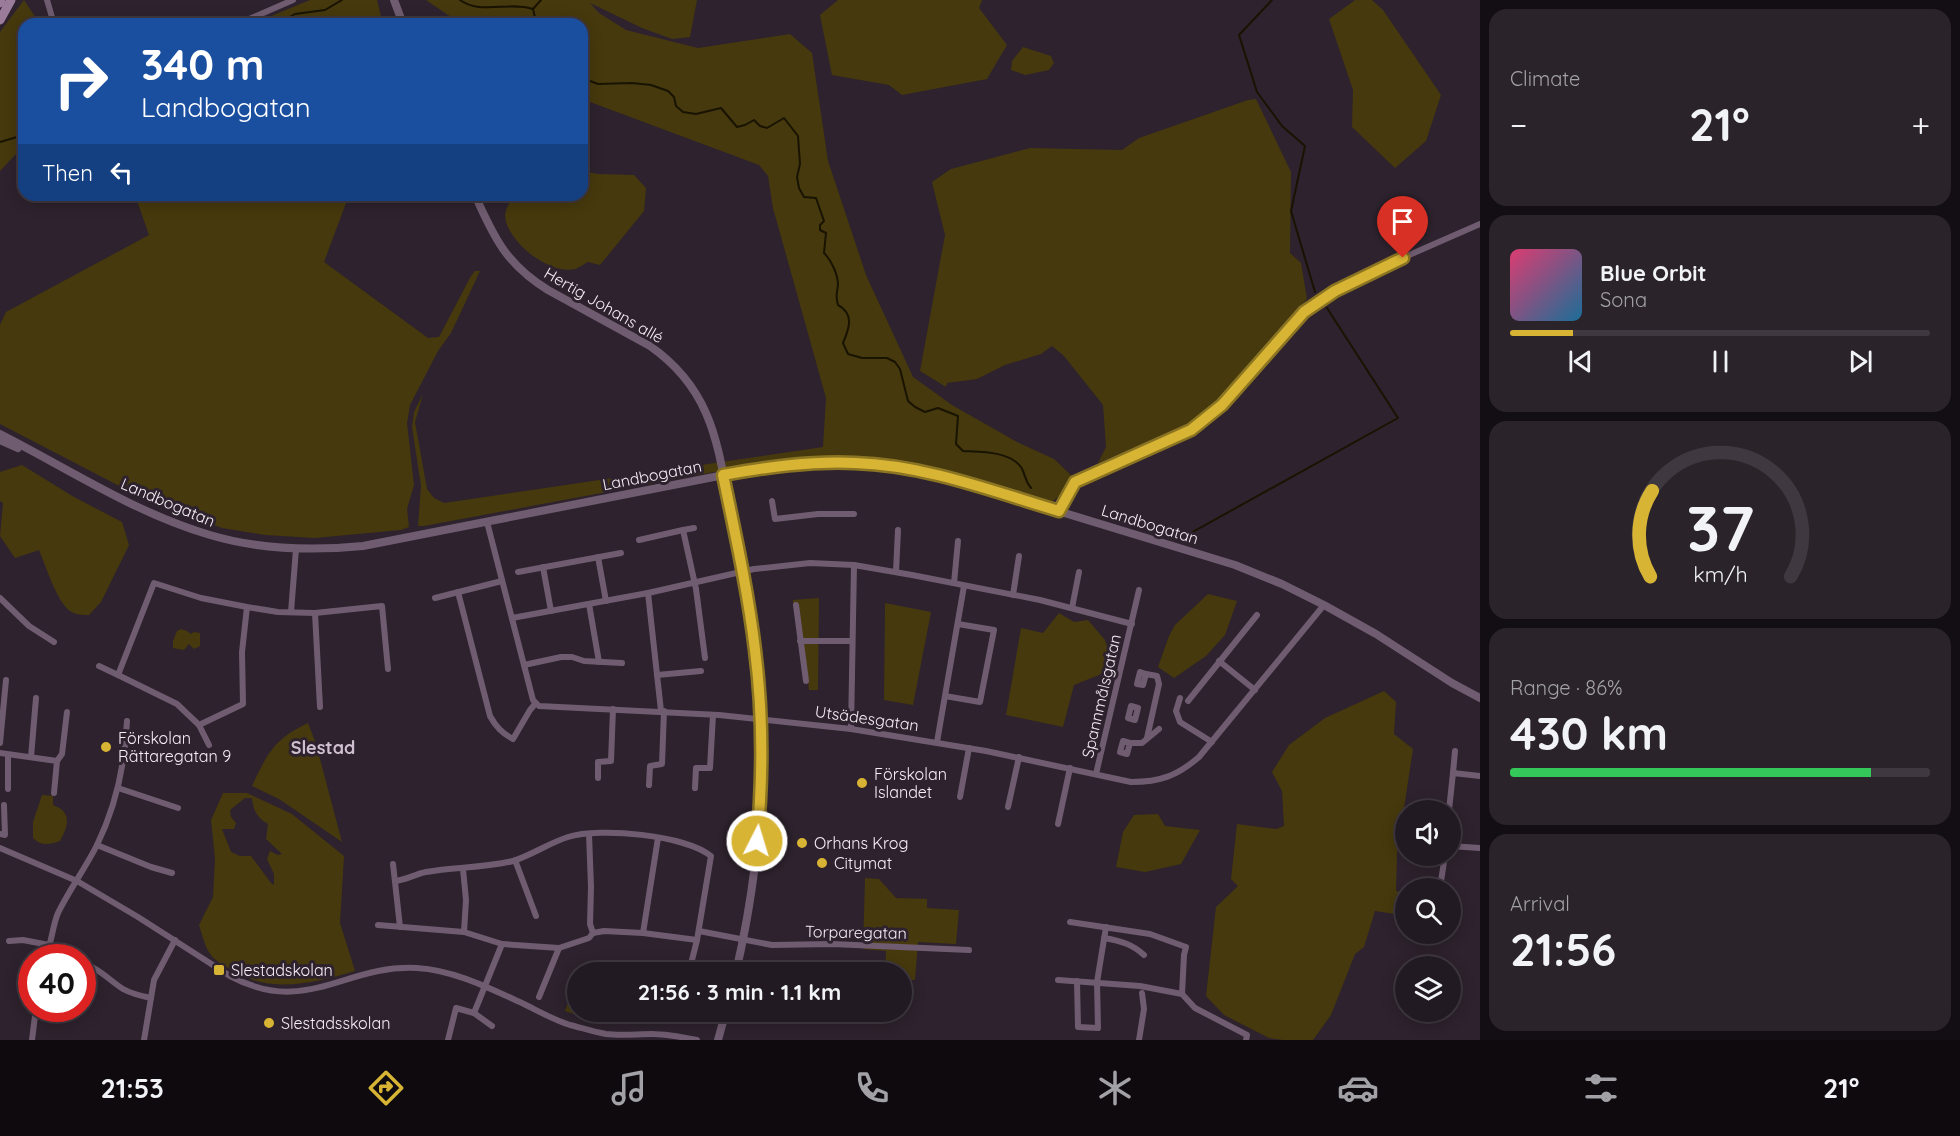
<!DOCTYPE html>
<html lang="en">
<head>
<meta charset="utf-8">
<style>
	:root { --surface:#221a22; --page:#2a232a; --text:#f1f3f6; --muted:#a2a1a5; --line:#3f3840; --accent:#d8b434 }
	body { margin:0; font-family:Quicksand,sans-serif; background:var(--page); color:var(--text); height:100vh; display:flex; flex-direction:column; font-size:22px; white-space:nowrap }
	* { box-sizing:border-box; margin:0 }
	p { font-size:20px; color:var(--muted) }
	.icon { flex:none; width:33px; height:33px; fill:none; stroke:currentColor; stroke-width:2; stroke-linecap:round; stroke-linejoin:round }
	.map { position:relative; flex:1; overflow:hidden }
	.panel { display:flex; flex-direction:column; gap:9px; padding:9px; background:#130e13; width:480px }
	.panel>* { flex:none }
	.hud { position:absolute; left:18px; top:18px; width:570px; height:183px; border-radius:18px; box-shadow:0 3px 15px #0003,0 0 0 2px var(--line); background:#1a4fa0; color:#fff; overflow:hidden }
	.buttons { position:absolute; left:1395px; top:800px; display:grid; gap:12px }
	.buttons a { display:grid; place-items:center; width:66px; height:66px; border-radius:50%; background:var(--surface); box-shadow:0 3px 15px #0003,0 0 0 2px var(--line); font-size:30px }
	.speed { position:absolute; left:18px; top:944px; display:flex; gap:12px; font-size:30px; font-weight:700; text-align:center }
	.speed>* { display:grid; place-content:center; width:78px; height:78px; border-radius:50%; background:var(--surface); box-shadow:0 3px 15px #0003,0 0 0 2px var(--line); line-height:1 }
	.speed .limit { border:9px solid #d22; background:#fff; color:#111 }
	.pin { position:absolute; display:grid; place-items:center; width:51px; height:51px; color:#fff; margin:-62px -26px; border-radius:50% 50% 50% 0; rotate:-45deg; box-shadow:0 0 6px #0007 }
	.pin .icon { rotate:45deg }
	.me { position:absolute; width:66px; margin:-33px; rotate:5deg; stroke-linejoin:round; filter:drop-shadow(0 0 4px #0008) }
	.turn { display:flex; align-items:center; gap:21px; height:126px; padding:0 24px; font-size:27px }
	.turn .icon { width:78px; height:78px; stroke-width:2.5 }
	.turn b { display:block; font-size:42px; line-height:51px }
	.then { display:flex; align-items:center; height:57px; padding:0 24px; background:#0003; gap:12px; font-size:22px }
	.big { font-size:45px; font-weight:700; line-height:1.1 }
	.panel .card { flex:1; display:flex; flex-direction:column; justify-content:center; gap:9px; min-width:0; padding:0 21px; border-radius:18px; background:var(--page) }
	.panel .dial { align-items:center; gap:0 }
	.dial svg { height:156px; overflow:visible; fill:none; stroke:var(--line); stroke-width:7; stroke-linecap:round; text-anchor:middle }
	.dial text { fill:var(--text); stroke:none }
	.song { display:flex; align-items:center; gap:18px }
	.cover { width:72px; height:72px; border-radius:9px; background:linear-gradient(135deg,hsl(340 70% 55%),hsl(200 70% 35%)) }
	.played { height:6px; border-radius:3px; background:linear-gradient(90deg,var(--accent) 15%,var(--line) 15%) }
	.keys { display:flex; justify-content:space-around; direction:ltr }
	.heat { display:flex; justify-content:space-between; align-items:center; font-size:33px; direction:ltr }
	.charge { height:9px; border-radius:4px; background:linear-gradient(90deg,#34c759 86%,var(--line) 0) }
	.trip { position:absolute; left:567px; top:962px; width:345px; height:60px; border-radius:30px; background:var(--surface); box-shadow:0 3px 15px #0003,0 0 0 2px var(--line); font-weight:700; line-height:60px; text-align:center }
	.tab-bar { display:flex; height:96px; justify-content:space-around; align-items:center; background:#0e0a0e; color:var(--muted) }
	.tab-bar .icon { width:42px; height:42px }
	.tab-bar .selected { color:var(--accent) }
	.tab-bar b { font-size:27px; color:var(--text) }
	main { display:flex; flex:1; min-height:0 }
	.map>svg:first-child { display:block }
	.green { fill:#46390d; fill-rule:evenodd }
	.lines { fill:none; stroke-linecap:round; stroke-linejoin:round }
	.stream { stroke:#191302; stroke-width:2 }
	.minor { stroke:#705c70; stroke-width:6 }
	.tertiary { stroke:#705c70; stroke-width:8 }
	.secondary { stroke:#9a7b99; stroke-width:9 }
	.route-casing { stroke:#8c7522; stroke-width:15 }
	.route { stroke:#d8b434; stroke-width:10 }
	.poi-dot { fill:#d8b434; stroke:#2d222d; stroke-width:2 }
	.labels { text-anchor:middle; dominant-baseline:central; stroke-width:6; stroke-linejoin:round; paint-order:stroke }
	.street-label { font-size:16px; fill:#f6eef6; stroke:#2d222d }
	.poi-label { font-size:16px; fill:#f6eef6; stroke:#2d222d; text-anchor:start }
	.neighbourhood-label { font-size:18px; font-weight:bold; fill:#d0c0cf; stroke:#2d222d }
</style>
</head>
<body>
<main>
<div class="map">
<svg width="1480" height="1040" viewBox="0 0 1480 1040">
	<rect width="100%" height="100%" fill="#2d222d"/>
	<g class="green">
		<path d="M24,0L40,24H24V150L15,155L0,171V32Z"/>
		<path d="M310,0H377L383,24H252Z"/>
		<path d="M426,0H697L690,37L672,39L642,28L590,3L599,13L626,30L698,48L790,34L812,53L828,161L866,275L913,377L952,405L1017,442L1054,459L1074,478L1066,491L1050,503L965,479L884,463L779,460L424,526H418L421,486L412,427L414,412L423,394L415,422L427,489L434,498L444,503L823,447L826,398L773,208L768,176L759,165L582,99V24H461Z"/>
		<path d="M838,0H982L979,8L1007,45L987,79L902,95L889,85L832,75L820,15Z"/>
		<path d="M1355,0H1372L1383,10L1441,95L1426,141L1395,168L1352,127L1353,90L1329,19Z"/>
		<path d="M1023,47L1051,56L1054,63L1049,70L1025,75L1011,70L1012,61Z"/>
		<path d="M1256,99L1291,172L1290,253L1301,263L1307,299L1211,408L1191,424L1098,463L1106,447L1103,405L1064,356L1052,346L1041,354L1005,365L977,379L947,383L946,387L920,371L945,235L932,182L951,169L1030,148L1122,150L1139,138L1248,100Z"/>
		<path d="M582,171L598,174L634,175L646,188L644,211L600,265L588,262C584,264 579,268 575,269C549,275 507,242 505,216C505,209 511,200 515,195H582Z"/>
		<path d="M135,195H349L324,262L428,338L439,337L471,276L475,271H480L451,333L438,351L410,405L407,423L414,485L407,509L409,527L401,530L315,538L265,535L222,528L154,504L0,424V325L6,312L149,235Z"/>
		<path d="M22,465L74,497L122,522L129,545L101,602L89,615C82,615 76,615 70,611C57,602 45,564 39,550L15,558L0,536L3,503L0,501V472Z"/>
		<path d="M1208,594L1237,601L1225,635L1206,656L1174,678L1158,667L1169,636L1175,625Z"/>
		<path d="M819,598L818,690H809L798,603H793V600Z"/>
		<path d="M885,603L931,612L913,705L884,700Z"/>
		<path d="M1059,613L1074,622L1088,620L1105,640L1113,664L1099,675L1074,685L1063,727L1006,715L1021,628L1043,633Z"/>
		<path d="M181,629L187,631L191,634L194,632L200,633V646L194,649L189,644L184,650L173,648V641L177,631Z"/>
		<path d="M1384,691L1396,702L1394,734L1413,749L1397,854L1396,891L1405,893L1402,915L1375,911L1364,947L1355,954L1331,1015L1313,1040H1283L1269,1038L1224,1015L1206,996L1216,907L1238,886L1231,879L1237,824L1276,829L1284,826L1282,791L1272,772L1289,745L1325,718Z"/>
		<path d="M308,723L316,744L342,842L279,799L252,786C267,754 274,739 308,723Z"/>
		<path d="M223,793H247L292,814L344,856L340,923L355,971C314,983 269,995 230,969C224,965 215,961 211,955C205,948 202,934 199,925L213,897L215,859L211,820ZM245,798H252C253,810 257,818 268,824L266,839L282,854L278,855L270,851L267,859L274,874V885L271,883L251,856H240L231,852L222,829H234L236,823L231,817L230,810Z"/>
		<path d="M42,795L53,796V805C73,812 68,827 60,841C49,845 41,846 33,838V822Z"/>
		<path d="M1158,814L1165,826L1200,830L1181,864L1145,872L1116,867L1123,832L1134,815Z"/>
		<path d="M865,878L879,879L896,898L927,899V908L959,910L956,944L918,942L915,980H902V972H885L886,951L863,949Z"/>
		<path d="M577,978L578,1011H609V1020L589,1019L565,1011Z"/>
	</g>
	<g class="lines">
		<g class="stream">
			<path d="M460,0C480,15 510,1 533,9L536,22L535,24"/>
			<path d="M1272,0L1239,35L1257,92L1282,126L1305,146L1291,211L1315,292"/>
			<path d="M533,9L541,0"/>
			<path d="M277,24L295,14L325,10L342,0"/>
			<path d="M582,78L598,84L632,83L651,85L668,91L674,97L676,106L683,112L696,114L721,108L737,127L745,125L754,120L760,126L767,128L784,118L798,136L800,164L797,177L799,188L804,197L816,198L824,221L820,225V230L826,233L824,253C831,260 838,274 838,285C837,294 835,295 838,305C855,314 849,329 843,343L848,354L862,358H887L895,362L900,369L908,401L915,407L925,412L938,408L958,416L956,444L963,451C981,452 1009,451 1021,467C1026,475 1024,480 1031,488"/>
			<path d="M0,142L24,135"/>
			<path d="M1189,534L1398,418L1327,308"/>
		</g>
		<g class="minor">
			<path d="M47,0L54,24"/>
			<path d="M238,24L293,0"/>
			<path d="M772,501L775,519L818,514H854"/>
			<path d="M1059,511L1065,496L1075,482L1191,430L1223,405L1304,312L1335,291L1384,266L1480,224"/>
			<path d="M487,522L533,700L539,706L719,715L851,729L986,751L1131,782C1160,782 1177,776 1199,757L1324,605"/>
			<path d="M694,528L683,530L696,589L705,658"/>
			<path d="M639,540L683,530"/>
			<path d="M598,557L606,601"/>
			<path d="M543,567L551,611"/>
			<path d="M518,572L621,553"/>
			<path d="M896,572L898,530"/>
			<path d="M954,583L958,541"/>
			<path d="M458,592L490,716C496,727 502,733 513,739L530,710L535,704"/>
			<path d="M648,593L661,711"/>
			<path d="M1013,595L1019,556"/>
			<path d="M0,598L29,626L54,642"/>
			<path d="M435,598L502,581"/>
			<path d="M589,604L599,662"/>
			<path d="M796,605L806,681"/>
			<path d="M247,607L201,598L154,583L118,675L177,704L199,725L243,704L242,652L247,607L278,612L315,613L382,606L388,669"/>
			<path d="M1072,608L1079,572"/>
			<path d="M291,612L296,549"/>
			<path d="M315,613L320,707"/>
			<path d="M512,618L648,593L754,569L810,563L854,565L912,575L1040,600L1132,624"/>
			<path d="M800,641H852"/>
			<path d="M1219,661L1255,690"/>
			<path d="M524,665L561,657H572L584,661L622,663"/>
			<path d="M99,666L118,675"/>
			<path d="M1140,672L1146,674L1143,685L1137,684Z"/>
			<path d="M1146,674L1157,676L1159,684L1147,738"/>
			<path d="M657,675L701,671"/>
			<path d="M945,696L980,702L994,630L958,624"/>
			<path d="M1180,698L1176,711L1180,722L1212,742"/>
			<path d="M1188,701L1257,615"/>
			<path d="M1131,706L1138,708L1135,720L1128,718Z"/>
			<path d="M199,725L209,745"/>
			<path d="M851,729L854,565"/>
			<path d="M1123,741L1130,743L1127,754L1120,752Z"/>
			<path d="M937,742L964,586"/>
			<path d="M0,743L6,680"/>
			<path d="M1130,743H1142L1159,729"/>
			<path d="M0,753L57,761L62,754L67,712"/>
			<path d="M8,756V789"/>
			<path d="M31,757L36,698"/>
			<path d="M1453,773L1455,751"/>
			<path d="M1096,774L1139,590"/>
			<path d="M598,778V762L611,761L613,709"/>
			<path d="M649,785L650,766L662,764L664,711"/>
			<path d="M118,788L178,808"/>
			<path d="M695,788L696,768H710L713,715"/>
			<path d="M54,793L57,761"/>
			<path d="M960,797L969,748"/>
			<path d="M1008,807L1019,757"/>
			<path d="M1449,810L1453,773L1480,776"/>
			<path d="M1058,824L1070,768"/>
			<path d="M0,834L5,835L4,805"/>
			<path d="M589,834L591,887L590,924L593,933"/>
			<path d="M97,845L151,867L172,873"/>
			<path d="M1450,846L1480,848"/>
			<path d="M0,848L77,881L138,917L230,976C306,1017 345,964 417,968C454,970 491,989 524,1004C540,1012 554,1020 570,1025C582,1028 594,1032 606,1034C621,1036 637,1034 652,1034C667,1034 682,1037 697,1040"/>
			<path d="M515,860L536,916"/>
			<path d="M393,864L400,927"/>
			<path d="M463,869L466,900L464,932"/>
			<path d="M395,881C406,880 415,874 426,872C455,867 484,868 513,861C532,855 549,843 568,837C600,827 685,835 711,856L697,940L689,972"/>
			<path d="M1440,888L1445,855"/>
			<path d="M1070,922L1150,934L1186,947L1184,955L1182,994"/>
			<path d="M378,925L464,932L502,944L559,948L589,938L593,933L604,931L643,933L697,940"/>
			<path d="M699,931L772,945L832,944L969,950"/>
			<path d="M643,933L658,838"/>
			<path d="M1104,938C1121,941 1132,944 1144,955"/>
			<path d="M9,941L23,940L49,945"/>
			<path d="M47,953L60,957"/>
			<path d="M45,957C52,944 52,927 58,913C69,890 85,869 97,845C116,806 125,764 127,721"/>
			<path d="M82,963C99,968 109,980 123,989C132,994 141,996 151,998"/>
			<path d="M1058,980L1140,986L1182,994L1195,1008L1247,1035L1246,1040"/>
			<path d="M1077,981L1078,1027L1098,1028L1097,982L1106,927"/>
			<path d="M539,997L559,948"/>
			<path d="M474,1013L492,1026"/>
			<path d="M32,1040L36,1008"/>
			<path d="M144,1040L154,980L175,940"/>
			<path d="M448,1040L456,1008L474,1013L502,944"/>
			<path d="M1139,1040L1144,1009L1142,993"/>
		</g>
		<g class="tertiary">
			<path d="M394,0L403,24"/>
			<path d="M475,195C494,238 507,265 548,290L650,346C717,393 718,452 733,526C743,576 753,627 758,678C767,776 758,877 736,972"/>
			<path d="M0,434C69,469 135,513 210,535C260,550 311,551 363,546L765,467L799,464L856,463L890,466L923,472L953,479L1235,565L1282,584L1324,605L1376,634L1452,683L1480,698"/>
			<path d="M0,440L18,448"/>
			<path d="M718,1040L726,1011"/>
		</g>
		<g class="secondary">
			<path d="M0,3L1,0"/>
			<path d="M0,20L11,0"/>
		</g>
	</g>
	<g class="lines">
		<defs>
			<path id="route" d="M757,841C763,778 763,713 755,650C748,591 735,533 723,475C767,467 810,461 855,463C924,465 992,491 1059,511L1075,482L1191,430L1222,405L1304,312L1335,291L1403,258"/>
		</defs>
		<use href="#route" class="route-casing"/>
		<use href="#route" class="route"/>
	</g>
	<g class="poi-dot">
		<circle cx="106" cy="747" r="6"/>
		<circle cx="862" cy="783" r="6"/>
		<circle cx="802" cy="843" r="6"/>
		<circle cx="822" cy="863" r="6"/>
		<rect x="213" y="964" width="12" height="12" rx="3"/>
		<circle cx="269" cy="1023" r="6"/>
	</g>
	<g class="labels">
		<g class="street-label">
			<text transform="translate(604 305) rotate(30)">Hertig Johans allé</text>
			<text transform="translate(652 475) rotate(-11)">Landbogatan</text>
			<text transform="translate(168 502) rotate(23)">Landbogatan</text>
			<text transform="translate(1150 524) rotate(17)">Landbogatan</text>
			<text transform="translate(1101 696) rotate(-77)">Spannmålsgatan</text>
			<text transform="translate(867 718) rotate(8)">Utsädesgatan</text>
			<text transform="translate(856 932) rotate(1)">Torparegatan</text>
		</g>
		<g class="poi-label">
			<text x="118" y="738">Förskolan<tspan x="118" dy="18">Rättaregatan 9</tspan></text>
			<text x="874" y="774">Förskolan<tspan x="874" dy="18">Islandet</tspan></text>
			<text x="814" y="843">Orhans Krog</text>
			<text x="834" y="863">Citymat</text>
			<text x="231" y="970">Slestadskolan</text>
			<text x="281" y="1023">Slestadsskolan</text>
		</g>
		<g class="neighbourhood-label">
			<text x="323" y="747">Slestad</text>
		</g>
	</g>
</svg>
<div class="buttons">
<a><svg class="icon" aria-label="sound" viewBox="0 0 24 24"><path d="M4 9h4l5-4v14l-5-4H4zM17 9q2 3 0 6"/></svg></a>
<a><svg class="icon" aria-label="search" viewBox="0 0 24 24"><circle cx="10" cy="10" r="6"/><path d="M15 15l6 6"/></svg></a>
<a><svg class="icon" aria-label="layers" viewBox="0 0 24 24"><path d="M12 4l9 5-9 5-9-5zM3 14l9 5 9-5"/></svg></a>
</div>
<div class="speed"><div class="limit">40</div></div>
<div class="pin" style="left:1403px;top:258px;background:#d93025"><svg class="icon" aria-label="arrive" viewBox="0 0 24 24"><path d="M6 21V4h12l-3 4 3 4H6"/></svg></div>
<svg class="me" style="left:757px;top:841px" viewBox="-20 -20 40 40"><circle r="17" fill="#d8b434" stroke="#fff" stroke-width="3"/><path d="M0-11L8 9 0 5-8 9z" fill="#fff"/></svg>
<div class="trip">21:56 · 3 min · 1.1 km</div>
<div class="hud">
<div class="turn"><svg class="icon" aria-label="right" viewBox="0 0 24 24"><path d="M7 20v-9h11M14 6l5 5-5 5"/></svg><div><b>340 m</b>Landbogatan</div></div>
<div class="then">Then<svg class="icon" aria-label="left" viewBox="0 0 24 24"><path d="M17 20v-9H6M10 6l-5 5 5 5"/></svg></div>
</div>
</div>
<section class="panel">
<div class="card"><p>Climate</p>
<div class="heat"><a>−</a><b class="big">21°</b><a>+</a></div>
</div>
<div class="card">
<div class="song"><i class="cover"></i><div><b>Blue Orbit</b><p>Sona</p></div></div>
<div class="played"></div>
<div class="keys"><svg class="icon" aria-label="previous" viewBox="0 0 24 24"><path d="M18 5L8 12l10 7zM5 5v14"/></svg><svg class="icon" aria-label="pause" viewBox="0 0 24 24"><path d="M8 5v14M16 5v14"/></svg><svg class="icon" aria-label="next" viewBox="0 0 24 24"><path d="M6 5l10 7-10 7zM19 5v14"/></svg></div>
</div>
<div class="card dial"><svg viewBox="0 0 100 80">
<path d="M14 69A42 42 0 1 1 86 69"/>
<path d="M14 69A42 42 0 0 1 15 25" stroke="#d8b434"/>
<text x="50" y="56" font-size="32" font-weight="700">37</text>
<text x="50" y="72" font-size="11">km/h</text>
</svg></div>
<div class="card"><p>Range · 86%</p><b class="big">430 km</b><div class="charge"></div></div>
<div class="card"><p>Arrival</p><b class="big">21:56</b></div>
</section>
</main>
<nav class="tab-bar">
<b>21:53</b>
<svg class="icon selected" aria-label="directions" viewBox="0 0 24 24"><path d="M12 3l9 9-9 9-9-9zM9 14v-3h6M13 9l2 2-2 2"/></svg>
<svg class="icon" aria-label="music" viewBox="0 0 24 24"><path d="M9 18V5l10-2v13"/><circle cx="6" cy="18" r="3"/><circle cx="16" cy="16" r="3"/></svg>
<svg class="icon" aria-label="phone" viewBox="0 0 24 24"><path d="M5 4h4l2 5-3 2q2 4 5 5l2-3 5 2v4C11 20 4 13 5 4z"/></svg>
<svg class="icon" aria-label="climate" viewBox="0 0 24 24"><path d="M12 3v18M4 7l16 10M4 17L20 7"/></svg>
<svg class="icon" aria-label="car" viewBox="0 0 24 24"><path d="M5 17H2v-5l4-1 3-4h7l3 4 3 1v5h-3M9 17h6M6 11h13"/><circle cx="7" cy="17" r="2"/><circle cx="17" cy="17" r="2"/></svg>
<svg class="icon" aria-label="filters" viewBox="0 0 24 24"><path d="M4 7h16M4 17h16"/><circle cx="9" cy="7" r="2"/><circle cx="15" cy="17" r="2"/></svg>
<b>21°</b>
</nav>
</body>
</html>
